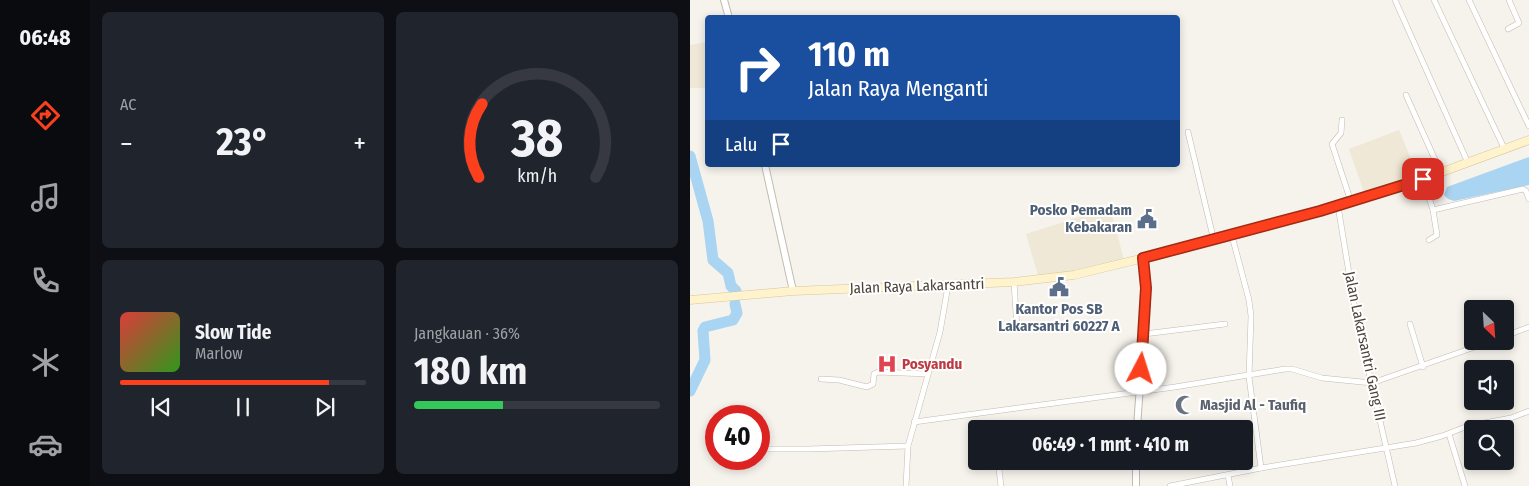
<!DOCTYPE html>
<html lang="id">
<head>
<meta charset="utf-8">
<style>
	:root { --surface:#171b24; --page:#20242c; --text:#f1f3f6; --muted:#9ea1a6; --line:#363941; --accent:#fc3f1d }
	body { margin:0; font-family:"Fira Sans Condensed",sans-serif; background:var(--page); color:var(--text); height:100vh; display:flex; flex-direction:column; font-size:19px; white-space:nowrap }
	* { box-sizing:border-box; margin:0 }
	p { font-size:16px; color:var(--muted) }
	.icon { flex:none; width:28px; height:28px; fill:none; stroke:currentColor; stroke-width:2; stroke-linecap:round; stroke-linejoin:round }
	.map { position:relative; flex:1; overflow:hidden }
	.drawer { display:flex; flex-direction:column; gap:12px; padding:12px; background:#0d0f14; width:600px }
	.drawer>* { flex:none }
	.top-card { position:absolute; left:15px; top:15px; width:475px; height:152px; border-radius:5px; box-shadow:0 2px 8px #0003; background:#1a4fa0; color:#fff; overflow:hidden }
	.needle { width:32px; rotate:155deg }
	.tools { position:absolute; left:774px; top:300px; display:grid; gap:10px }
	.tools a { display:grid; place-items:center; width:50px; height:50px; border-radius:5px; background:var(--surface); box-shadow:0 2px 8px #0003; font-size:25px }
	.speed { position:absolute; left:15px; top:405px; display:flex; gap:10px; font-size:25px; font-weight:700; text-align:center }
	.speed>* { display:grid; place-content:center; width:65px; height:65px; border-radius:50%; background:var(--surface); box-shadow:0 2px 8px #0003; line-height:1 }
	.speed .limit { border:8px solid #d22; background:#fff; color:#111 }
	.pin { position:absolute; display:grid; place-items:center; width:42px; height:42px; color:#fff; margin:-21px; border-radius:10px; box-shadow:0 2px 8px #0006 }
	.me { position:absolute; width:55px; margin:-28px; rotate:5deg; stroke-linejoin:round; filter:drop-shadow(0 0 4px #0008) }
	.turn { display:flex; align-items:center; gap:18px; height:105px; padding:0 20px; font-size:22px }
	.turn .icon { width:65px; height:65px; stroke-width:2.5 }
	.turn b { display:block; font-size:35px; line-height:42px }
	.then { display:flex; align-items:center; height:48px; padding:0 20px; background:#0003; gap:10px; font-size:19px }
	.big { font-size:38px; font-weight:700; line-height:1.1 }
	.drawer .tile { flex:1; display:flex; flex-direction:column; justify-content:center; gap:8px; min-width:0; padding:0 18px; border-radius:8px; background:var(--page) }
	.drawer .dial { align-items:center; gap:0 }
	.dial svg { height:130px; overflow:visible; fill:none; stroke:var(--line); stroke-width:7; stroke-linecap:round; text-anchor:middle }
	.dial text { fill:var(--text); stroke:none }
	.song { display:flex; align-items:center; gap:15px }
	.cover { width:60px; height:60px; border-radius:8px; background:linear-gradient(135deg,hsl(0 70% 55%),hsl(110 70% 35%)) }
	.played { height:5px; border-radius:2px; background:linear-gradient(90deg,var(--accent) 85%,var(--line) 85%) }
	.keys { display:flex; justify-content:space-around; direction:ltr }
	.heat { display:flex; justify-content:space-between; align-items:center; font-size:28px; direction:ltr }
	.charge { height:8px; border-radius:4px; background:linear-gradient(90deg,#34c759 36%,var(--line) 0) }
	.drawer .tiles { flex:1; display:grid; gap:12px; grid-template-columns:repeat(2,1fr) }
	.trip { position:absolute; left:278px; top:420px; width:285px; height:50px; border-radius:5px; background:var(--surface); box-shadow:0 2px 8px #0003; font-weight:700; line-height:50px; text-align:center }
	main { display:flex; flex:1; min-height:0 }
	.tab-bar { display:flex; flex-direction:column; width:90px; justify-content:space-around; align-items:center; background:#090b0e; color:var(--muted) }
	.tab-bar .icon { width:35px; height:35px }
	.tab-bar .current { color:var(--accent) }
	.tab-bar b { font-size:22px; color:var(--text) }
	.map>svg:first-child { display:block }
	.education { fill:#efe8d6 }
	.water { fill:#a9d4f2 }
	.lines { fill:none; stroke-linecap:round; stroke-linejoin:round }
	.river { stroke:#a9d4f2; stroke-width:11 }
	.minor-casing { stroke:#c2bbae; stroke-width:6 }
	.tertiary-casing { stroke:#c2bbae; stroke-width:8 }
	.secondary-casing { stroke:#d6c79b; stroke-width:9 }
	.minor { stroke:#fff; stroke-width:5 }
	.tertiary { stroke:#fff; stroke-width:6 }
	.secondary { stroke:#fff3cd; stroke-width:8 }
	.route-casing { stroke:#a42913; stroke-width:12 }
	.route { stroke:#fc3f1d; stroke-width:9 }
	.labels { text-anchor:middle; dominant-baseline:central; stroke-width:4; stroke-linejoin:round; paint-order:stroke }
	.service-label { font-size:15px; font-weight:bold; fill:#4e5e75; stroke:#fff; text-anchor:end }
	.street-label { font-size:15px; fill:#4b4439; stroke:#fff }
	.health-label { font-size:15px; font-weight:bold; fill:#be3a42; stroke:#fff; text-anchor:start }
	.worship-label { font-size:15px; font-weight:bold; fill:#5b616d; stroke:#fff; text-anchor:start }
</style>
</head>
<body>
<main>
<nav class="tab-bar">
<b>06:48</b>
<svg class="icon current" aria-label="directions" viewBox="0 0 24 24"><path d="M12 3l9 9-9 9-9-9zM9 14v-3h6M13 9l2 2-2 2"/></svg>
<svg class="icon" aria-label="music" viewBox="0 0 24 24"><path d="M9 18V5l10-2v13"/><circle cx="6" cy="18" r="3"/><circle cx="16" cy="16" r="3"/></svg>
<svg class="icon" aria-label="phone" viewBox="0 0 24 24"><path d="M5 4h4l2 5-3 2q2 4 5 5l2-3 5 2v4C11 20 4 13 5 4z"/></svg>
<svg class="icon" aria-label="climate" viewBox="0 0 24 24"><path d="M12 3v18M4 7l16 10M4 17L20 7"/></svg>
<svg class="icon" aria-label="car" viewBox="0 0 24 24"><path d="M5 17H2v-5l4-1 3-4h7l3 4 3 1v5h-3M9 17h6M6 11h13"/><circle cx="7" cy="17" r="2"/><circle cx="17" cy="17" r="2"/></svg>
</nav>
<section class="drawer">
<div class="tiles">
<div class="tile"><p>AC</p>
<div class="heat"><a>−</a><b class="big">23°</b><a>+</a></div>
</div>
<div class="tile dial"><svg viewBox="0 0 100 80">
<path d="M14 69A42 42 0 1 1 86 69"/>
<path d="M14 69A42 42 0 0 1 16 24" stroke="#fc3f1d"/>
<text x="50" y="56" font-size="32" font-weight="700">38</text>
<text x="50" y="72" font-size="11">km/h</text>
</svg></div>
<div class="tile">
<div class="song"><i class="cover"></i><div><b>Slow Tide</b><p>Marlow</p></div></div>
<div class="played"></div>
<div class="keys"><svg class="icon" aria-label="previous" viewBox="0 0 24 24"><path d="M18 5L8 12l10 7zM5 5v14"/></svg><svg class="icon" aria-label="pause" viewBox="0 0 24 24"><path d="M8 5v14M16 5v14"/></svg><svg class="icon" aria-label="next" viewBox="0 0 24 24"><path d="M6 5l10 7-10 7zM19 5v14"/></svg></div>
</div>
<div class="tile"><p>Jangkauan · 36%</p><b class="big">180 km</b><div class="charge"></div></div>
</div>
</section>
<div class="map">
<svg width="839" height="486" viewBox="0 0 839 486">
	<rect width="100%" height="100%" fill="#f6f3ec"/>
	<g class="education">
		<path d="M17,42V88H0V45Z"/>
		<path d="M709,130L727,174L675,195L659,149Z"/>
		<path d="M420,207L434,260L349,279L336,234Z"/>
	</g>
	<path class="water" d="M839,157V185L764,201L758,199L754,195L757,187Z"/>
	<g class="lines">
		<g class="river">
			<path d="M0,156L18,221L23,260L38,273L41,286L46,291L47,296"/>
			<path d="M0,391L15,360L13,331L15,327L43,320L47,313L45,304"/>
		</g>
		<defs>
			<g id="minor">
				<path d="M705,0L778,163"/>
				<path d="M744,0L815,150"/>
				<path d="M779,0L839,126"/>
				<path d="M818,29L829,23L819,0"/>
				<path d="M716,95L751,173"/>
				<path d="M652,120L651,133L642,144L661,202"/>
				<path d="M498,132L524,241"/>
				<path d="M733,179L743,210L747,235L739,240"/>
				<path d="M648,206L666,316L705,486"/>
				<path d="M743,210L833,189L836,191L839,199"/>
				<path d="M542,236L559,300L561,316L559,377L571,468"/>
				<path d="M324,282L327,329"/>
				<path d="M720,324L733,367"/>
				<path d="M454,334L535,324"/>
				<path d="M815,336L839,327"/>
				<path d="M131,379L149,380L177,387L183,384L184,374L188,372L238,374"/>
				<path d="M224,422L485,387L595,369H602L632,378L682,383L802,341"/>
				<path d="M759,434L775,486"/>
				<path d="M69,449H118L218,446"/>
				<path d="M308,461L311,486"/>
				<path d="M538,475L540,486"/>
				<path d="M216,486L218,446L250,332L258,286"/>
				<path d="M480,486L571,468L726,443L752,436L778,426L821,418L839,411"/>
			</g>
			<g id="tertiary">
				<path d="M34,0L39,18"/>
				<path d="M75,165L103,291"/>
				<path d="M447,429C450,372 459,315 453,258"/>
				<path d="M446,486V461"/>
			</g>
			<path id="secondary" d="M0,300L103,291L324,282L384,275L524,241L661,202L733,179L839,140"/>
		</defs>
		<use href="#minor" class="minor-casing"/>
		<use href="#tertiary" class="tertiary-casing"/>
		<use href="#secondary" class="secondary-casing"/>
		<use href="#minor" class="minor"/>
		<use href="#tertiary" class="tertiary"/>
		<use href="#secondary" class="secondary"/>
	</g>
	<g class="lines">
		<defs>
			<path id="route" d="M451,369L456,288L453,258L630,211L733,179"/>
		</defs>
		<use href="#route" class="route-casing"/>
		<use href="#route" class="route"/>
	</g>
	<defs>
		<symbol id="civic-bare" viewBox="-9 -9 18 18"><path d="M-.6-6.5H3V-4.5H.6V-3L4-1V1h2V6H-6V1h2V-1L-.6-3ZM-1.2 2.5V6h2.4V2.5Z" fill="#5c6f8a" stroke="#fff" stroke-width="2.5" paint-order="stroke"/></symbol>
		<symbol id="hospital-bare" viewBox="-9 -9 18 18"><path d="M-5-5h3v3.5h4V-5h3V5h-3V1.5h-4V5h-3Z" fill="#e0444e" stroke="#fff" stroke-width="2.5" paint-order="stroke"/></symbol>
		<symbol id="mosque-bare" viewBox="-9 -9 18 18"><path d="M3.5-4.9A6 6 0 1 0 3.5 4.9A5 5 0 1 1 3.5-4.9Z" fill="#6b7280" stroke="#fff" stroke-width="2.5" paint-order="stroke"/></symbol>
	</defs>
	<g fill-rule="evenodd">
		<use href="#civic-bare" x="443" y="205" width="28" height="28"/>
		<use href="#civic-bare" x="355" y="273" width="28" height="28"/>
		<use href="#hospital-bare" x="183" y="350" width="28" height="28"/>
		<use href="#mosque-bare" x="481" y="391" width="28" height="28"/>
	</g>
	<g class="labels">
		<g class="service-label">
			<text x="442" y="210">Posko Pemadam<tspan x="442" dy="17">Kebakaran</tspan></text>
			<text x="369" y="309" text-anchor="middle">Kantor Pos SB<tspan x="369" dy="17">Lakarsantri 60227 A</tspan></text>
		</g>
		<g class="street-label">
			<text transform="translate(227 286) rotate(-2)">Jalan Raya Lakarsantri</text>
			<text transform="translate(675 346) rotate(78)">Jalan Lakarsantri Gang III</text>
		</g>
		<g class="health-label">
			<text x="212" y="364">Posyandu</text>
		</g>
		<g class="worship-label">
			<text x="510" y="405">Masjid Al - Taufiq</text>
		</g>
	</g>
</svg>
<div class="tools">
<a><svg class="needle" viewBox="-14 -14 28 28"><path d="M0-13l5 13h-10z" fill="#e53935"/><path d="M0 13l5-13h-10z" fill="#9ea1a6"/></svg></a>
<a><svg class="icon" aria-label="sound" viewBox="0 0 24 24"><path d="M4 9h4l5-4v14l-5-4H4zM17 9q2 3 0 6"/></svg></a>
<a><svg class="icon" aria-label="search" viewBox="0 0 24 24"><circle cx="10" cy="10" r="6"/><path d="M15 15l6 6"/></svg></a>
</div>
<div class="speed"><div class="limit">40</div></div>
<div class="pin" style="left:733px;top:179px;background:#d93025"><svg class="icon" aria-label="arrive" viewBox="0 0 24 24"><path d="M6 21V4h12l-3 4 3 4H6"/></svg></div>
<svg class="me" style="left:451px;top:369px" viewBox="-20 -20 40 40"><circle r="19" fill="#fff"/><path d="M0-13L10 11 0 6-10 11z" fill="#fc3f1d"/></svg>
<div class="trip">06:49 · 1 mnt · 410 m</div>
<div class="top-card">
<div class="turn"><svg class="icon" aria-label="right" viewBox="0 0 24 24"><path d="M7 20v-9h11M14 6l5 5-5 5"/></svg><div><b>110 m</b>Jalan Raya Menganti</div></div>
<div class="then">Lalu<svg class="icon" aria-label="arrive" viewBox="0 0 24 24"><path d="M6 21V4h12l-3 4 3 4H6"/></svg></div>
</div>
</div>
</main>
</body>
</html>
